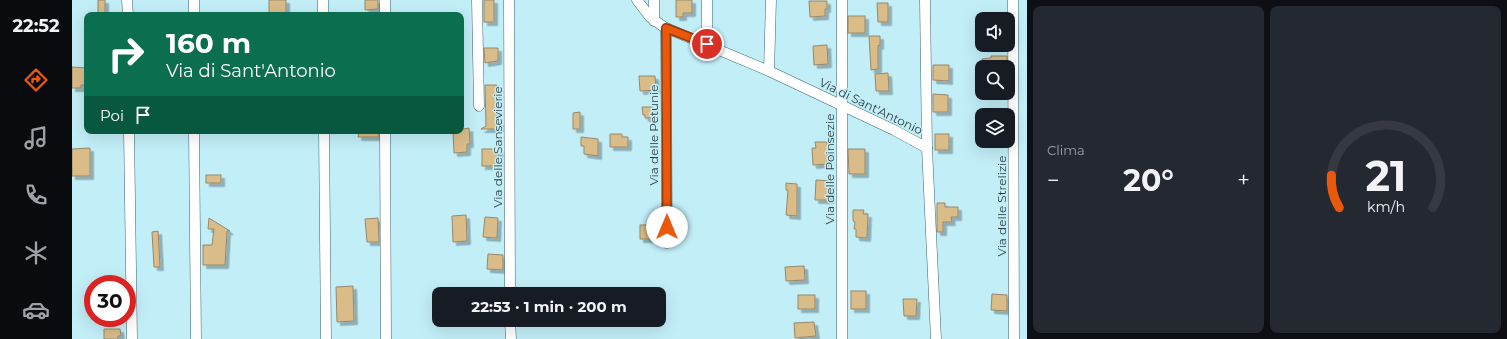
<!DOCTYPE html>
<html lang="it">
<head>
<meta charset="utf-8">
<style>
	:root { --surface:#171b24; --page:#242831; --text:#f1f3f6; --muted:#9ea1a6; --line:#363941; --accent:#ea580c }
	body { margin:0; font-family:Montserrat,sans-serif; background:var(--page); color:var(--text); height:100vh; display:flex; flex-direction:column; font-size:15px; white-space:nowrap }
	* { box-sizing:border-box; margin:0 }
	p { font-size:13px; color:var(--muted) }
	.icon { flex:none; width:22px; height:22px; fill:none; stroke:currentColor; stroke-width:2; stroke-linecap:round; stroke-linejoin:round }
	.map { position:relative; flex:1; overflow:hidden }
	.panel { display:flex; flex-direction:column; gap:6px; padding:6px; background:#0d0f14; width:480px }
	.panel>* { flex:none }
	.hud { position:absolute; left:12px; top:12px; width:380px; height:122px; border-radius:8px; box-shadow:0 4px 16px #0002; background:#0b6e4f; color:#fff; overflow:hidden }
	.controls { position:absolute; left:903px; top:12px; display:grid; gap:8px }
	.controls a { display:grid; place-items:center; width:40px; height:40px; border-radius:8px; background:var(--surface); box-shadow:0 4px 16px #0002; font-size:20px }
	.speed { position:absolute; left:12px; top:275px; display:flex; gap:8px; font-size:20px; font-weight:700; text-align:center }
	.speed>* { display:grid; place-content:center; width:52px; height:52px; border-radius:50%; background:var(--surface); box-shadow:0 4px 16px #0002; line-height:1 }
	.speed .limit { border:6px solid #d22; background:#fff; color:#111 }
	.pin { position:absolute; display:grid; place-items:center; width:34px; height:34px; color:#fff; margin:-17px; border:2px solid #fff; border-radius:50%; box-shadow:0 1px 4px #0007 }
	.me { position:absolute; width:44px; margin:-22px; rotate:0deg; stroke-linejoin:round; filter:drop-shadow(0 0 3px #0008) }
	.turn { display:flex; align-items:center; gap:14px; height:84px; padding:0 16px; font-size:18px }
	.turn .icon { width:52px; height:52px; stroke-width:2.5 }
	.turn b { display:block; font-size:28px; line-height:34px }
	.then { display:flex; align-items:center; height:38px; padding:0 16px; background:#0003; gap:8px; font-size:15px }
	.big { font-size:30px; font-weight:700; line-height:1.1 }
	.panel .tile { flex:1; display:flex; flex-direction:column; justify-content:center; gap:6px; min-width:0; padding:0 14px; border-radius:8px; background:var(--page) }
	.panel .dial { align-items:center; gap:0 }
	.dial svg { height:104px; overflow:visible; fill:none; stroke:var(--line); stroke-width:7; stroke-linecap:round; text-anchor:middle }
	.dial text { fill:var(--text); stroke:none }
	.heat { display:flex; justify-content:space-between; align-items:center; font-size:22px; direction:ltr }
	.panel .tiles { flex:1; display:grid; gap:6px; grid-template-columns:repeat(2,1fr) }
	.trip { position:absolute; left:360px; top:287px; width:234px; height:40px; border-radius:8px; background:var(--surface); box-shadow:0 4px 16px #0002; font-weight:700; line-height:40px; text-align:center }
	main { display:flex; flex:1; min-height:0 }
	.dock { display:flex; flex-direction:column; width:72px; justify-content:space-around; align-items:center; background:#090b0e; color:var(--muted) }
	.dock .icon { width:28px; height:28px }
	.dock .on { color:var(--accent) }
	.dock b { font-size:18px; color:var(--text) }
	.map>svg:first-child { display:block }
	.building { fill:#d9bc88; stroke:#988769; filter:url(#shadow) }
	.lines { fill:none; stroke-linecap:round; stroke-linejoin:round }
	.minor-casing { stroke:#3d656e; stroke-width:11 }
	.minor { stroke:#fff; stroke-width:10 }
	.route-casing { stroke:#983908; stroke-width:10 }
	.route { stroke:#ea580c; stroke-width:7 }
	.labels { text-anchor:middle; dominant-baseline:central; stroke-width:3; stroke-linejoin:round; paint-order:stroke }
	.street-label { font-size:12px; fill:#2c3d41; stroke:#c2eef8 }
</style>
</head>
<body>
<main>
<nav class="dock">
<b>22:52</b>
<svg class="icon on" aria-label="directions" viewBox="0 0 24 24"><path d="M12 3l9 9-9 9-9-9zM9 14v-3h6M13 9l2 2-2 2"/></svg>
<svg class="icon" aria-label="music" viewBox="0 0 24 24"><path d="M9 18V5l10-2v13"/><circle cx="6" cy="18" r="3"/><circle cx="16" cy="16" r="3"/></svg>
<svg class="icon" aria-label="phone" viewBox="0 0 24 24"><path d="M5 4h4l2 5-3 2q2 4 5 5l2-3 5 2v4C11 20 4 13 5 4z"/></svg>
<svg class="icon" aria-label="climate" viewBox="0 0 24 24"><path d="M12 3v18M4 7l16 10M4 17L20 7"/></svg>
<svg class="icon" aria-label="car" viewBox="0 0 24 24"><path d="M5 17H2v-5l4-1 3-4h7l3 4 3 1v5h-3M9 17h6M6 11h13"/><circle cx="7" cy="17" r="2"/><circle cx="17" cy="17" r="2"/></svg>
</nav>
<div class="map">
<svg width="955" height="339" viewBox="0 0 955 339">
	<defs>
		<filter id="shadow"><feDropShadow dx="3.5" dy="3.5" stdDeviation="0" flood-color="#0004"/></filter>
	</defs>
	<rect width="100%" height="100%" fill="#c2eef8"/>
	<g class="building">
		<rect x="26" y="0" width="7" height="15"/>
		<rect x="197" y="0" width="17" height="15"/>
		<path d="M293,0H306V9L293,10Z"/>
		<rect x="412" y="0" width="10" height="22"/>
		<path d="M604,0H620V13H611V17H604Z"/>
		<path d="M737,1H755V9H753V16L738,17Z"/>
		<path d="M805,3H816V22H806Z"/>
		<rect x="776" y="16" width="17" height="17"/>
		<path d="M797,36H808V46L806,45V69L799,70Z"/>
		<path d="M755,45L756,64L742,65L741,46Z"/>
		<path d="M412,48H426V61L413,63Z"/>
		<path d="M919,56H935V67H911L910,59L919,58Z"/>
		<path d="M861,65H877V81L861,80Z"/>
		<path d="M0,67L15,68V85H9V88H0Z"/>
		<path d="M816,73L817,91H804L803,74Z"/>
		<path d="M567,76H583L584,90L568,91Z"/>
		<path d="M413,85H425V123L428,122V129H409L414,126Z"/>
		<path d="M861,94L876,95V112H861Z"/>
		<path d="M570,107H581V118H573V115H571Z"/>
		<path d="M508,112V129H501V113Z"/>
		<path d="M397,128L398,144H395V152L382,153L381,131Z"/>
		<path d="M287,131H306L307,137H286Z"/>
		<path d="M538,134H550V137H556V147H538Z"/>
		<rect x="863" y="134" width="14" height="16"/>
		<path d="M509,137L526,139V156L512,154V146H509Z"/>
		<path d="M743,142H755L757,164L741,165L740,148H744Z"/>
		<path d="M18,148V176H0V149Z"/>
		<rect x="410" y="149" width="17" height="17"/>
		<path d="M776,149H793V174H777Z"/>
		<rect x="134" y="175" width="15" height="8"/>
		<path d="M744,180L759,181L758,200H743Z"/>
		<path d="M714,183L725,184V216L714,215L716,190H714Z"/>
		<path d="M865,203H873V207H886V217H879L880,222H871V232H865Z"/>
		<path d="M781,210H792L791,214H796L795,238L784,237V229H782L783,222L781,221Z"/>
		<path d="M394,215L395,241L381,242L380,216Z"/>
		<path d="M413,217L426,218L425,238L411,237Z"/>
		<path d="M137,218L158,231H155L153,265H131V245H140L142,229H136Z"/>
		<path d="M306,218L307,242H295L293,219Z"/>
		<rect x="568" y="225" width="10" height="14"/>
		<path d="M86,231L88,267H82L80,232Z"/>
		<path d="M416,254L431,255V270L415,269Z"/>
		<path d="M732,266L733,280L714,281L713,267Z"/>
		<path d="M281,286L282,321L265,322L264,287Z"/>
		<rect x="779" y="291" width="15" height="18"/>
		<path d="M920,294L935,295V311L919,310Z"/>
		<rect x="726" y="295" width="17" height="14"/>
		<path d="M831,299H845L844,316H832Z"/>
		<path d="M742,322L744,336L723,338L722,323Z"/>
		<path d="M32,329H48L49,336H46V339H32Z"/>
	</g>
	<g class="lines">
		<defs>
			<g id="minor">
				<path d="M55,0L56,15"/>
				<path d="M122,0V15"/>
				<path d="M251,0V15"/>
				<path d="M313,0V15"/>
				<path d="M405,0L407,106"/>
				<path d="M437,0L438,294"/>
				<path d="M565,0L578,17L592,27L697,71L822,130L855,148L864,339"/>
				<path d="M635,0V44"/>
				<path d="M770,0V339"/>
				<path d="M853,0L855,148"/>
				<path d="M941,0L942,339"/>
				<path d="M582,21V0"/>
				<path d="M594,28L595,243"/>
				<path d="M697,71L699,0"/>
				<path d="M57,131L60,339"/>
				<path d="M122,131L124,339"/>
				<path d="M252,131L254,339"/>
				<path d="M313,131L314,339"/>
				<path d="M438,320L439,339"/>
			</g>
		</defs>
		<use href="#minor" class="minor-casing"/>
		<use href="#minor" class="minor"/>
	</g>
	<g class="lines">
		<defs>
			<path id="route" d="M595,227L594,28L635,44"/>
		</defs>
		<use href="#route" class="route-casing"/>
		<use href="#route" class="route"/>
	</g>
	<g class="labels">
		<g class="street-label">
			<text transform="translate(799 106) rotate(26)">Via di Sant'Antonio</text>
			<text transform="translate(581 135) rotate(-90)">Via delle Petunie</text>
			<text transform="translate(425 147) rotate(-90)">Via delle Sansevierie</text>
			<text transform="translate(757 169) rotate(-90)">Via delle Poinsezie</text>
			<text transform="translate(929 206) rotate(-90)">Via delle Strelizie</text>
		</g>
	</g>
</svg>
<div class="controls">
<a><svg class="icon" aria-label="sound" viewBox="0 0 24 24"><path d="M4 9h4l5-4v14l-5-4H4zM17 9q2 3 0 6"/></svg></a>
<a><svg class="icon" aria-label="search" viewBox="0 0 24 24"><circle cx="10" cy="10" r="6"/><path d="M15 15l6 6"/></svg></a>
<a><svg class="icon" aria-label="layers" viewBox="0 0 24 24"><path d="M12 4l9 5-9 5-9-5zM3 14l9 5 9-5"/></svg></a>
</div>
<div class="speed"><div class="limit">30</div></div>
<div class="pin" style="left:635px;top:44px;background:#d93025"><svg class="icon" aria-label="arrive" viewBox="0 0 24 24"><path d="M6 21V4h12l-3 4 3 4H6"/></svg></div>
<svg class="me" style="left:595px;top:227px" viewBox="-20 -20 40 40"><circle r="19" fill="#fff"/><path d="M0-13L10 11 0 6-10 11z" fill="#ea580c"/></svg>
<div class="trip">22:53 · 1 min · 200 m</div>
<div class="hud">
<div class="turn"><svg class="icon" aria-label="right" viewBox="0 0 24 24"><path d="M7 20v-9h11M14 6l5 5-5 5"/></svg><div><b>160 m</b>Via di Sant'Antonio</div></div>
<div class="then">Poi<svg class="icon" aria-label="arrive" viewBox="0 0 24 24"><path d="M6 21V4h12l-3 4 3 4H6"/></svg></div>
</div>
</div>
<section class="panel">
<div class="tiles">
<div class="tile"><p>Clima</p>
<div class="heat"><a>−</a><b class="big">20°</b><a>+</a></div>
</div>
<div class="tile dial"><svg viewBox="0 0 100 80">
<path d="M14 69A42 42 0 1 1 86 69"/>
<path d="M14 69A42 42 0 0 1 8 44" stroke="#ea580c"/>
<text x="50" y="56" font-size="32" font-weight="700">21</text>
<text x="50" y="72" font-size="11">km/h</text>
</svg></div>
</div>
</section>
</main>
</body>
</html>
